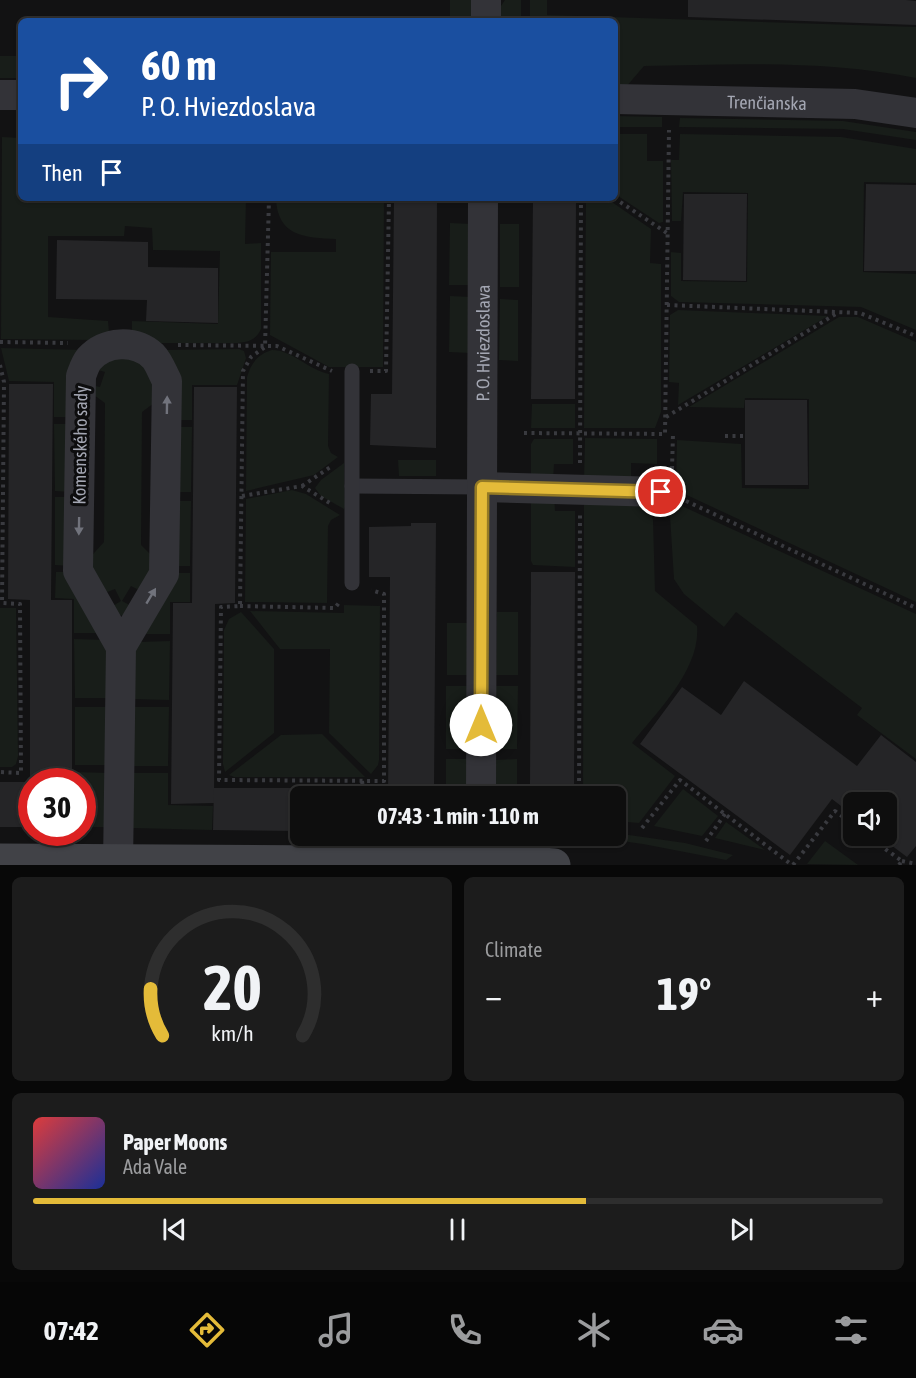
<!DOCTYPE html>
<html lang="en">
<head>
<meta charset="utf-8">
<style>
	:root { --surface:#0e0e0e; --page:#1c1c1c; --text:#f1f3f6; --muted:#9b9c9e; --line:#2e2e2e; --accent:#e4bb39 }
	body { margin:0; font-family:"Asap Condensed",sans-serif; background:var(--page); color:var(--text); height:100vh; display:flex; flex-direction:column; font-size:22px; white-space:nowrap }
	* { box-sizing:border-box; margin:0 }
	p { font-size:20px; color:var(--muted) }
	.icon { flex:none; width:33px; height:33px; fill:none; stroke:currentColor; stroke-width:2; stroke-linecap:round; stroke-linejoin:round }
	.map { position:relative; height:865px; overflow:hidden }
	.side { display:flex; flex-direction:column; gap:12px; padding:12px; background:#080808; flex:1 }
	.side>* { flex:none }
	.hud { position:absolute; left:18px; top:18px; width:600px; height:183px; border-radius:9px; box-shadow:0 2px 4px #0004,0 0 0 2px var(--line); background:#1a4fa0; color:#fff; overflow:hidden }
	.fabs { position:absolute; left:843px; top:792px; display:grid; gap:12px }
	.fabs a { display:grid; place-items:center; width:54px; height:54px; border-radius:9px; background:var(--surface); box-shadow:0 2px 4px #0004,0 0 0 2px var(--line); font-size:30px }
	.speed { position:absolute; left:18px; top:768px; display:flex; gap:12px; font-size:30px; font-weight:700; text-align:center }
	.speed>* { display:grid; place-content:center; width:78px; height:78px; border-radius:50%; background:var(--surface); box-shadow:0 2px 4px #0004,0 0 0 2px var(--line); line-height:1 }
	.speed .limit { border:9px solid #d22; background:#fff; color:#111 }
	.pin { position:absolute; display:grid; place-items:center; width:51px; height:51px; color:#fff; margin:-26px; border:3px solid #fff; border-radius:50%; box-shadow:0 2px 6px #0007 }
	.me { position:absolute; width:66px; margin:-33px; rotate:0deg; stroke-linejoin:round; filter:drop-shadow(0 0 4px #0008) }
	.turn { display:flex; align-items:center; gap:21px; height:126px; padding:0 24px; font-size:27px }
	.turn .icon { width:78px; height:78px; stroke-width:2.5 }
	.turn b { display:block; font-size:42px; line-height:51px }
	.then { display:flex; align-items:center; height:57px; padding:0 24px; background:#0003; gap:12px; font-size:22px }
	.big { font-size:45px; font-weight:700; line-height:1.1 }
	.side .tile { flex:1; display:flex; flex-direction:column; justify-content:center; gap:9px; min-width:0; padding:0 21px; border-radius:9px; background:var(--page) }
	.side .dial { align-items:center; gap:0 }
	.dial svg { height:156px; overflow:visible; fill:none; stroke:var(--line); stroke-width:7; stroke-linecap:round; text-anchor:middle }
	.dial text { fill:var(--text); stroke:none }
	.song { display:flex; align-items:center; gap:18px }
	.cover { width:72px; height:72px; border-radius:9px; background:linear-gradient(135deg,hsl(0 70% 55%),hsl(230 70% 35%)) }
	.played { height:6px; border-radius:3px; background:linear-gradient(90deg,var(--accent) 65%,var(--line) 65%) }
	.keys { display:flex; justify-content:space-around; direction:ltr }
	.heat { display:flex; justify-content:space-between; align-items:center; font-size:33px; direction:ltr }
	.side .tiles { flex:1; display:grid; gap:12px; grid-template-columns:1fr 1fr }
	.tile:last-child { grid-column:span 2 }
	.trip { position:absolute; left:290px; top:786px; width:336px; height:60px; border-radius:9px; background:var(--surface); box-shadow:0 2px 4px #0004,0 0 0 2px var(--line); font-weight:700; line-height:60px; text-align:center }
	.tabs { display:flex; height:96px; justify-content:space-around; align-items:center; background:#060606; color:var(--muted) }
	.tabs .icon { width:42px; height:42px }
	.tabs .current { color:var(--accent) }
	.tabs b { font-size:27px; color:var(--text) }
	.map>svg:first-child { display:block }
	.green { fill:#181d19 }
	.building { fill:#252527 }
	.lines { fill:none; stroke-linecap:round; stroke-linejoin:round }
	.path { stroke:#393a3f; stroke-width:4; stroke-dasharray:3 4.5; stroke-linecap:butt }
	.lane { stroke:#333338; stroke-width:15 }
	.street { stroke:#333338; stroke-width:30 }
	.secondary { stroke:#414247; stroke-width:33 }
	.oneway { fill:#71737c }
	.route-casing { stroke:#947a25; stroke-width:15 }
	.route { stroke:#e4bb39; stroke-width:10 }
	.labels { text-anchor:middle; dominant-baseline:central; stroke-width:6; stroke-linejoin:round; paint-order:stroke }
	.street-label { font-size:18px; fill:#a4a7b3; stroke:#0d0d0e }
</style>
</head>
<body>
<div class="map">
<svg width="916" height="865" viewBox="0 0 916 865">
	<rect width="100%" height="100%" fill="#121213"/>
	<g class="green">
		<path d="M450,0H472L471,21H450Z"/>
		<path d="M505,0H521V21H501V6Z"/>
		<path d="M530,0H547V15L916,27V78C827,60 734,64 644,66L626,87H615V21H530Z"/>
		<rect x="0" y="56" width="21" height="22"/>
		<path d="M615,116L662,117V127H615Z"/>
		<path d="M680,118L843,121L916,132V140L843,129L679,127Z"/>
		<path d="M615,134H647V161H663V222L659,223L615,194Z"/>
		<path d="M680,134L841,137L916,149V183L864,182L863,272L916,274V330L861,307L679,302L671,296V252L681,253V281L747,282L748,193L683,192L681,221H672L671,160H679Z"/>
		<path d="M2,137L21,138V198H246L245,244L261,243V329C256,340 249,342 238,343H154L144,334L132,330V321L218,324L220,251L153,250L152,228L125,226L124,236H48V317L108,321L109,332L94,340L1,339Z"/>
		<path d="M276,198H384L383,367H329L270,335L271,252H336V239C305,238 277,236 276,198Z"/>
		<path d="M586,198H606L651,229L650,263L661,264V412L655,428H584Z"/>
		<path d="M450,223L471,224V285H449Z"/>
		<rect x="500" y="224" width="19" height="63"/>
		<path d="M450,296L471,297L470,353L449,352Z"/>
		<path d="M500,299L518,300V361L499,360Z"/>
		<path d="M678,310L828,316L678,405L679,383L669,382L670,315Z"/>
		<path d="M839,317H858L916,342V602L676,490L677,440L741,444L742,488L809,489V399L745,398L744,408L689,407Z"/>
		<path d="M1,348L85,350L72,417H54V382L9,381Z"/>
		<path d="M239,349L244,351L246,358L237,385H192V420H177L162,350Z"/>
		<path d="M272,350C292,350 309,370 329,374L328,446L331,453L338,457L314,475L246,491L247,377C251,363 258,354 272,350Z"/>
		<path d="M134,352L162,397L142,412L141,545L160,564L147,594L131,586L122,601L137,609C124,616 120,619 108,609L121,601L115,589L100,595L86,562L104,542L105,403L87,390V384L100,387L105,372L91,368Z"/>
		<path d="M532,404H575V428H531Z"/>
		<path d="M54,424H72V492L55,491Z"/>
		<path d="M176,427H192L191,492H175Z"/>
		<path d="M585,438L657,439V464L631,463V480H584Z"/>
		<path d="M534,439H573V464H554L553,482L531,481V444Z"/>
		<path d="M398,460H436V476H399Z"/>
		<path d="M344,463L345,507L344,509L321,496L315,488L321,480Z"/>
		<path d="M292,490L306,494L340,515L331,520L328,526L327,603L245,602L246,499Z"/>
		<path d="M531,494L554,495L555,511H575V567L533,565L531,561Z"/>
		<path d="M584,495L646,504L653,520L655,591L697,626C701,669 657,712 632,743L675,776L639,823L615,821V796H529V793L583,794Z"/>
		<path d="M55,497H72V566L55,565Z"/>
		<path d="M669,500L916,614V759L857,715L862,708L736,612L724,627L684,594L674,579Z"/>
		<path d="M175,501H191L190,566H175Z"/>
		<path d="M56,572H71L103,633H74V599L55,598Z"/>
		<path d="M175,573H190V602H170V634H142Z"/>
		<path d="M344,605L380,606L379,760L378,765L371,774L329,733L330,649H280L250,611L344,613Z"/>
		<path d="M0,608H16L18,756L16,764L12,767H0Z"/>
		<path d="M241,612L274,649V733L225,772L223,764L224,630L229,619Z"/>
		<path d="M497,612H518V675H496Z"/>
		<rect x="447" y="623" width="22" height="52"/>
		<path d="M74,639L106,640L110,698H75Z"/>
		<path d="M170,641L169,700L132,699L133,652L138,642Z"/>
		<path d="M446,686H469L468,749H446Z"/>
		<path d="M496,686H518L517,749H495Z"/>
		<path d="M75,707H110L109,765H75Z"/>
		<path d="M132,707H169L168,766H132Z"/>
		<path d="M322,734L365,777H234L229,775L281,735Z"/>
		<rect x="446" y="759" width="22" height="37"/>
		<path d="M517,759V796H495V760Z"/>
		<path d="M74,772L109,773L107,827H83L82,782L74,781Z"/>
		<path d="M131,773H168V805L213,806L212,830L133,828Z"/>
		<path d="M683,789L718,816L702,836L654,826Z"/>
		<path d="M726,822L765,850L715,838Z"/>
		<path d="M615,833L685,843L733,855L726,860L643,844L584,836H615Z"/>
		<path d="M825,841L858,865L807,864Z"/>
	</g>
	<g class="building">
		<path d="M688,0H906L916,1V25L688,17Z"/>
		<path d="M866,184L916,185V271H864Z"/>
		<path d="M684,194H747L746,281L683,280Z"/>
		<path d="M394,198H437L436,448L370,445L371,394H392Z"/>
		<path d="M533,198H576L575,399H531Z"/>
		<path d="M57,240L148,242V267L218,268V323L146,321L147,300L56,299Z"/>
		<path d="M9,384H53L51,600H72V782H30V600L8,599Z"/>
		<path d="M194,387H237L235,603L215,604L214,803L171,804L173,603H192Z"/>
		<path d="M745,400H807L808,485H745Z"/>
		<path d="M411,523H436L434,788L431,789V796H388L390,577H369V527L411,526Z"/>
		<path d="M531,572H575L574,788H530Z"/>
		<path d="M744,681L857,766L881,735L916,762V846L907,857L879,836H886V802H854V816L832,799L790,855L640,744L682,687L721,715Z"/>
		<path d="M0,782H32L29,827H0Z"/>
		<path d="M214,788H300V831L213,830Z"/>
	</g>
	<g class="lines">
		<g class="path">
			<path d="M269,198L265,347L251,357L243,371L240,606L221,607L219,780L384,781V594L371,590"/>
			<path d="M614,198L667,233"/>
			<path d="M667,305L860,313L916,336"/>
			<path d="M0,342L68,343"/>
			<path d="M178,345L277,346L332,371"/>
			<path d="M0,365L4,382L2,603L20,604L21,773L0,772"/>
			<path d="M370,371H386L389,198"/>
			<path d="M666,417L839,312"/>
			<path d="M524,433L665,434L669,130"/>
			<path d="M725,436H745"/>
			<path d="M580,463L581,198"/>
			<path d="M672,469L673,434"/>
			<path d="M302,486L332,466"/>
			<path d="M242,496L302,486L333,505"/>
			<path d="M686,501L916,608"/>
			<path d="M240,606L335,608L341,600"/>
			<path d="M362,781L363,788"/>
			<path d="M579,796L580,515"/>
			<path d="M642,828L680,780L792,865"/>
			<path d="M867,836L902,861L899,865"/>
			<path d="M706,841L725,814"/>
			<path d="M902,861L916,864"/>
			<path d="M793,865L835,811L854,825"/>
		</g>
		<g class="lane">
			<path d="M352,486L482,487"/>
			<path d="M352,583V371"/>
		</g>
		<g class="street">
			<path d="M486,21V0"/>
			<path d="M0,95H21"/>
			<path id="s1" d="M615,99L855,104L916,113"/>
			<path d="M482,487L661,492"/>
			<path id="s2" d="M481,796L483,198"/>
			<path d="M118,865L121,647L164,574L167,381C163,374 159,362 153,356C135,339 105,341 89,359C85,364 83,371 81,376L78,571L121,647"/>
			<path d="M480,865L481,836"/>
		</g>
		<path class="secondary" d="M0,860L529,863L554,865"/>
	</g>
	<defs><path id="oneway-solid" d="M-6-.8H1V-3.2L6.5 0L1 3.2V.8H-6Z" transform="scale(1.5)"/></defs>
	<g class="oneway">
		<use href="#oneway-solid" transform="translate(167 405) rotate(-89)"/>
		<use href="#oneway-solid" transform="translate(79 526) rotate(91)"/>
		<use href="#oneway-solid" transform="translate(151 596) rotate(-59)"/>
	</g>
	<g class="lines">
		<defs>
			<path id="route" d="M481,725L482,487L661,492"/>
		</defs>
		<use href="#route" class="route-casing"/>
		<use href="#route" class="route"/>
	</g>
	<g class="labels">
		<g class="street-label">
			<text stroke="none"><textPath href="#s1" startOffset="152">Trenčianska</textPath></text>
			<text stroke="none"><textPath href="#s2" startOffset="453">P. O. Hviezdoslava</textPath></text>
			<text transform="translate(80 445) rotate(-89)">Komenského sady</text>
		</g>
	</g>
</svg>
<div class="fabs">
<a><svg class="icon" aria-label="sound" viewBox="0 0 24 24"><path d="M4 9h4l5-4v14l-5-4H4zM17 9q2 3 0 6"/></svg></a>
</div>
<div class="speed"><div class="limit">30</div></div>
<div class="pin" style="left:661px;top:492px;background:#d93025"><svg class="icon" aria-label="arrive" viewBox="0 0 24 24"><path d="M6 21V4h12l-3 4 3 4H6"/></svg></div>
<svg class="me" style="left:481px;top:725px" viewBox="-20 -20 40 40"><circle r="19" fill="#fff"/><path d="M0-13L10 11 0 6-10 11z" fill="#e4bb39"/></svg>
<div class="trip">07:43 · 1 min · 110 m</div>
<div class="hud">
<div class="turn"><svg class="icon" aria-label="right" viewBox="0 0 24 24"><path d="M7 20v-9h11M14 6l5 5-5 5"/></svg><div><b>60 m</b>P. O. Hviezdoslava</div></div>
<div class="then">Then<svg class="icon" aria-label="arrive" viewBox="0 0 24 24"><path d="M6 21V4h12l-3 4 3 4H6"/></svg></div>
</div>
</div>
<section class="side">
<div class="tiles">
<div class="tile dial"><svg viewBox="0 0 100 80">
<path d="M14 69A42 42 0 1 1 86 69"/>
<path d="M14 69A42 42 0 0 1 8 45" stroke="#e4bb39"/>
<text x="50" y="56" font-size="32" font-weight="700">20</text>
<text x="50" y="72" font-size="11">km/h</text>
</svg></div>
<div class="tile"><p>Climate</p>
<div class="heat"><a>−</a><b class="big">19°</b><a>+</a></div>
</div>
<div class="tile">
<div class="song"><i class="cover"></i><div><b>Paper Moons</b><p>Ada Vale</p></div></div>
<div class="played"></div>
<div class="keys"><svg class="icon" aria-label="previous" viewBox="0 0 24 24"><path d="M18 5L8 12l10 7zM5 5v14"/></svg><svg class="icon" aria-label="pause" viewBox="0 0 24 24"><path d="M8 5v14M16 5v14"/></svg><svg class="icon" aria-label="next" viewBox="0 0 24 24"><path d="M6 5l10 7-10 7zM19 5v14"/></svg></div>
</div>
</div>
</section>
<nav class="tabs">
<b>07:42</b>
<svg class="icon current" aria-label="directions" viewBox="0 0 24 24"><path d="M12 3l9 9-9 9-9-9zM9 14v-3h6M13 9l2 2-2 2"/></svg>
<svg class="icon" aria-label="music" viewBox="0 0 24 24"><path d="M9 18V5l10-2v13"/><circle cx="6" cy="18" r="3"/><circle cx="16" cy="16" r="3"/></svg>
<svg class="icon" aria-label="phone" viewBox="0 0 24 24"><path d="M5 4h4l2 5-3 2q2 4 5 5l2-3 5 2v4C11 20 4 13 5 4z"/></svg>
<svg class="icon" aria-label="climate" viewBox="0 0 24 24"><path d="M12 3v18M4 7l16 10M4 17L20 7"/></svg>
<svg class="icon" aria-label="car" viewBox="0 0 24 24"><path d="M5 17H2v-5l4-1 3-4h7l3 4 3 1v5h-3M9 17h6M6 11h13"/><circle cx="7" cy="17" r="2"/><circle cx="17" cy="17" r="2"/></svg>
<svg class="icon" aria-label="filters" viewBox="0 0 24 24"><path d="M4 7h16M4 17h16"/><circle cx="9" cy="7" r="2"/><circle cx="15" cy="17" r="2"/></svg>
</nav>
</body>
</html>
